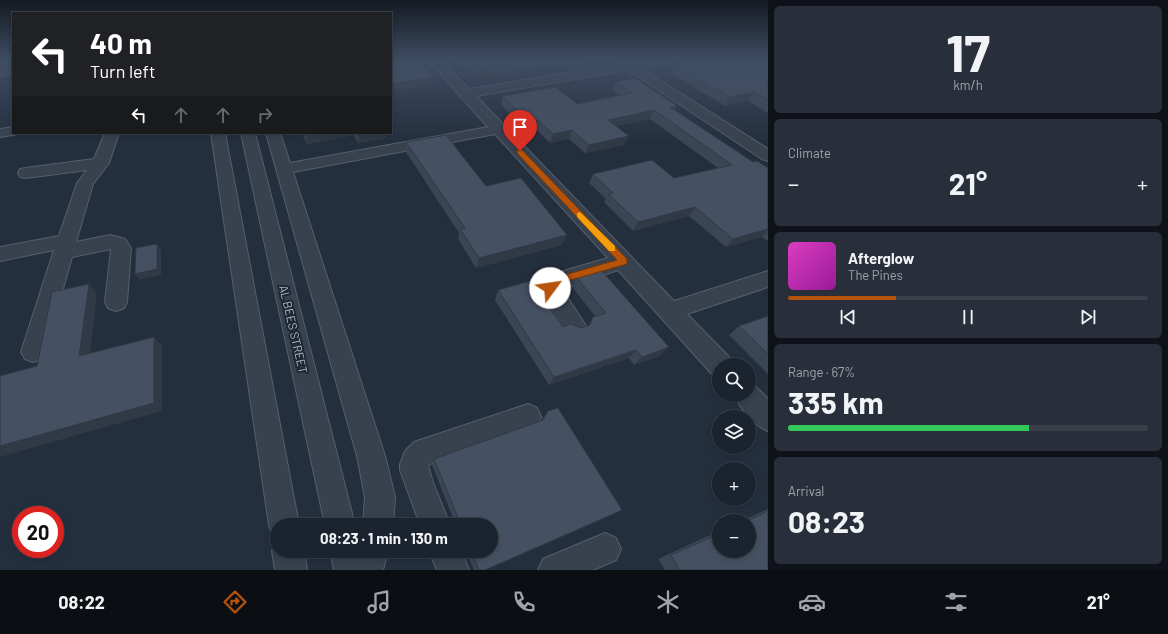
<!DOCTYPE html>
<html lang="en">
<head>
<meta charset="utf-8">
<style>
	:root { --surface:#1b232e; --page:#282f3a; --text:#f1f3f6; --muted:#a0a4aa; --line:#39404a; --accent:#b45309 }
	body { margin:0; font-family:Barlow,sans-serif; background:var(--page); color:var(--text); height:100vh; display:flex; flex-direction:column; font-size:15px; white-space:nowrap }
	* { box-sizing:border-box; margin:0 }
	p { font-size:13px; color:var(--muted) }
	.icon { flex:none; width:22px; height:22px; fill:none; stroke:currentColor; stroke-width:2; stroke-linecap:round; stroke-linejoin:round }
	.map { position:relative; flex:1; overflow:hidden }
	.drawer { display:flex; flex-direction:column; gap:6px; padding:6px; background:#0f1319; width:400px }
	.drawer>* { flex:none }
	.banner { position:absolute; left:12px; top:12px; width:380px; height:122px; border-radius:0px; box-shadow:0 2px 6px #0003,0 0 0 1px var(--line); background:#202124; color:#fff; overflow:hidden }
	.buttons { position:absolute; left:712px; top:358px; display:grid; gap:8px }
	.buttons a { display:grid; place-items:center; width:44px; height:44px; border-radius:50%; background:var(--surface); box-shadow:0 2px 6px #0003,0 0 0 1px var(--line); font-size:20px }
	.speed { position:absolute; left:12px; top:506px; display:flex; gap:8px; font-size:20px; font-weight:700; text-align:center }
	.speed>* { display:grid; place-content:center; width:52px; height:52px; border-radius:50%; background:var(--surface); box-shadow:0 2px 6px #0003,0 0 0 1px var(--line); line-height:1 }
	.speed .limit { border:6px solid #d22; background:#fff; color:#111 }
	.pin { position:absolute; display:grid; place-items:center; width:34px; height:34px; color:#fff; margin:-41px -17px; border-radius:50% 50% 50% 0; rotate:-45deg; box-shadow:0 0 4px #0007 }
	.pin .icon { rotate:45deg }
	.me { position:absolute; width:44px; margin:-22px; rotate:59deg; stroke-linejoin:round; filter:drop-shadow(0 0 3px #0008) }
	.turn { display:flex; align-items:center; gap:14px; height:84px; padding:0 12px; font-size:18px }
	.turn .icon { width:52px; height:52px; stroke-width:2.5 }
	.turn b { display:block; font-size:28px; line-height:34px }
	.lanes { display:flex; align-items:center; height:38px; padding:0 12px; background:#0003; justify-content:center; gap:20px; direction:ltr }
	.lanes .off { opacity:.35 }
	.big { font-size:30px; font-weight:700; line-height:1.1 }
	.drawer .card { flex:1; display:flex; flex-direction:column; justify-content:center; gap:6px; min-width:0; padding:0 14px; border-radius:6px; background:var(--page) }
	.drawer .dial { align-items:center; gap:0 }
	.dial b { font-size:52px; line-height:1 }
	.song { display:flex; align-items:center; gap:12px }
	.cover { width:48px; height:48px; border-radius:6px; background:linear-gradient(135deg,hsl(310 70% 55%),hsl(300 70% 35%)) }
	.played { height:4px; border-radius:2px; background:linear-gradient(90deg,var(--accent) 30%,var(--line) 30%) }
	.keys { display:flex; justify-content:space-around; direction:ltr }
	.heat { display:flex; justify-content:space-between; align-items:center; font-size:22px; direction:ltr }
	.charge { height:6px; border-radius:3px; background:linear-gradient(90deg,#34c759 67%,var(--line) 0) }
	.trip { position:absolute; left:270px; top:518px; width:228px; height:40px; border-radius:20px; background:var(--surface); box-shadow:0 2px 6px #0003,0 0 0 1px var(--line); font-weight:700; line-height:40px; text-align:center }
	.dock { display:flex; height:64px; justify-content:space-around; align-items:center; background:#0b0e12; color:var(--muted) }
	.dock .icon { width:28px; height:28px }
	.dock .current { color:var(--accent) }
	.dock b { font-size:18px; color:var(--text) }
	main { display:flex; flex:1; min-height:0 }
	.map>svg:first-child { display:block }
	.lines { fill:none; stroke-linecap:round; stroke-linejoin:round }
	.minor-casing { stroke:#565f6c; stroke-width:2 }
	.minor { fill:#38414e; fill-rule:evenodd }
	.wall { fill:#3b4654 }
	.shaded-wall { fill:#303945 }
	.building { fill:#455162; stroke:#303945 }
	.route { fill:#b45309; stroke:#753606 }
	.slow { fill:#f59e0b }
	.labels { text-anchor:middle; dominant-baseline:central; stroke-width:4; stroke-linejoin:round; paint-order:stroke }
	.street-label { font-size:12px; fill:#b4bcc9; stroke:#1d2633 }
</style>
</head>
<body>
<main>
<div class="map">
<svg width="768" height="570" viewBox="0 0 768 570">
	<rect width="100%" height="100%" fill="#242f3e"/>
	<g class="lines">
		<defs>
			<g id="minor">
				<path d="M429,61H442L469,89L639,61H666L664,64L641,68L768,149V161L762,159L628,70L476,96L674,301L768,271V287L687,314L729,357L732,365H719V375L711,373L618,270L562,289L586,326L583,333L575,335L567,333L540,292C541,284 543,280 550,275L608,258L495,134L293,172L385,456L395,497L393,525H363L365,497L357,456L266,133H280L290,163L488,127Z"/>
				<path d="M13,63V72L0,77V68Z"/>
				<path d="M13,127V133L18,134L0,137V129Z"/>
				<path d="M105,133H115L118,136L109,163L93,184L76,242L110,235L125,239L131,248L127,302L124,308L116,311L108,308L105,302L111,249L72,257L45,352L41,359L33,362L25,359L21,352L54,250L0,261V247L59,236L77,183L87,170L26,178L20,177L18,173L20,169L26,168L94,159Z"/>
				<path d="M211,133H225L299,525H277V537L273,536L269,525Z"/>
				<path d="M241,133H255L355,525H325Z"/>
				<path d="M749,384L756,387L768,399V431C753,425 741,409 734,395H749Z"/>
				<path d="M528,404L537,408L541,417L537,426L432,463L428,466L434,485L450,525H420L400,470V464L405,451L414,442Z"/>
				<path d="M605,533L616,538L621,549L616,560L593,570H538L543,559Z"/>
				<path d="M277,540V551H304L307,570H275L272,551Z"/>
				<path d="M330,551H388L383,570H334Z"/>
				<path d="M429,551H461L469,570H437Z"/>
			</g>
		</defs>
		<use href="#minor" class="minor-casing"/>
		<use href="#minor" class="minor"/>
	</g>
	<g class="wall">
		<path d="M458,61H579L474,77Z"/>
		<path d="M768,61V113L748,101L725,106L671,73L675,65Z"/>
		<path d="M616,82L675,110L753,162L768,168V240L767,241L762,237L726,247L689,216L633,231L604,202L606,199L589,183L593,174L674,178L718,168L650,119L615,126L624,145L585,153L569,139L550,143L535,128L527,130L501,105L503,96L577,104L620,96L612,90Z"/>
		<path d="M302,133H386V138L358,143L354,135L307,144Z"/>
		<path d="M406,142L486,186L562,245L476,268L458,239L459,233L406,152Z"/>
		<path d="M577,278L660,356L634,365L629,358L549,385L495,300L498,290L563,327L581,328L588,326L593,317L595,316L572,287Z"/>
		<path d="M768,316V374L729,335L739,326Z"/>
		<path d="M548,411L622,510L612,515L486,570H474L466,551H491V525H456L432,465L434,459L541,421Z"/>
		<path d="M768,509V570H665L658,559L719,531V551L749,521H741Z"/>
	</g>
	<g class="shaded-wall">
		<path d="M523,61H579L474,77L475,68Z"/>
		<path d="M432,77L431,85L391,92V84Z"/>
		<path d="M754,92L748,101L725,106L730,97Z"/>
		<path d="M677,106L672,114L670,107Z"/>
		<path d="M654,110L650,119L604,128L608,120Z"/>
		<path d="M538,120L535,128L527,130L529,122Z"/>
		<path d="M572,130L569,139L550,143L553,134Z"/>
		<path d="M322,133H354V135L307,144L306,136Z"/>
		<path d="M371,133H386V138L358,143V135Z"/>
		<path d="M629,136L624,145L585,153L589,145Z"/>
		<path d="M695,207L689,216L633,231L638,222Z"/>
		<path d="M768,229V231L762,237L726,247L733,239Z"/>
		<path d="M567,235L562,245L476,268L479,258Z"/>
		<path d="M157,244L161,249V275L139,280L135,274Z"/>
		<path d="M89,284L97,294L89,364L79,356Z"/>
		<path d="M154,337L162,346V411L0,457V446Z"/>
		<path d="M669,347L660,356L634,365L642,357Z"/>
		<path d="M636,350L629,358L549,385L554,377Z"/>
		<path d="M622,510L612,515L486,570H485Z"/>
	</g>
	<g class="building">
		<path d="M391,61H418L432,77L391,84Z"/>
		<path d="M468,61H523L475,68Z"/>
		<path d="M697,61H768V100L754,92L730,97L675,65Z"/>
		<path d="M635,78L677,106L670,107L753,162L757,161L768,168V229L733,239L695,207L638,222L608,194L613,193L593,174L652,160L674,178L732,165L654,110L608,120L629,136L589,145L572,130L553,134L538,120L529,122L503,96L556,87L577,104L632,93L616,82Z"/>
		<path d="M304,133H322L306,136Z"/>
		<path d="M356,133H371L358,135Z"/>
		<path d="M446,135L486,186L521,178L567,235L479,258L460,229L465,228L406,142Z"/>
		<path d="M157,244V269L135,274L136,248Z"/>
		<path d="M601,270L669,347L642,357L636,350L554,377L498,290L530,281L563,327L571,324L581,328L590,325L593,317L606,313L577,278Z"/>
		<path d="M89,284L79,356L154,337V403L0,446V376L37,366L52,292Z"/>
		<path d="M768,316V354L739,326Z"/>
		<path d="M558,408L622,510L485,570H479L471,551H491V525H461L434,459L543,420L548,411Z"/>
		<path d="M768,511V570H680L671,555L719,534V551H749V521H747Z"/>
	</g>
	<linearGradient id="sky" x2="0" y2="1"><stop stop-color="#141a22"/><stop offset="0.43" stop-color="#3f4d63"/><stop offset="1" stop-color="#3f4d63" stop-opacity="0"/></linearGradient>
	<rect width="768" height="141" fill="url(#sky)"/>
	<path class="route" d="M517,150H522L627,259V264L560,283L555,287L553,291H547L545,288L548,282L554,278L617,260L517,153Z"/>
	<path class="slow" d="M580,212L615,246V251H609L577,217V213Z"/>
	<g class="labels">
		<g class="street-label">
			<text transform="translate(294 329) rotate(77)">AL BEES STREET</text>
		</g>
	</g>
</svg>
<div class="buttons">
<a><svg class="icon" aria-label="search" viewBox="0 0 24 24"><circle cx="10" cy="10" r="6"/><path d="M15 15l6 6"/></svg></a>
<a><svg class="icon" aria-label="layers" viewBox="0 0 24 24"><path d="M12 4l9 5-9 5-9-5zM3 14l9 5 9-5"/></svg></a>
<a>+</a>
<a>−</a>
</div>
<div class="speed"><div class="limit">20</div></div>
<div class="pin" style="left:520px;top:151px;background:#d93025"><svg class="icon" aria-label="arrive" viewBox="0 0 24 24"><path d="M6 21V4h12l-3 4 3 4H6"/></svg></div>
<svg class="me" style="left:550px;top:288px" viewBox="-20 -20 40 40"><circle r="19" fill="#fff"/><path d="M0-13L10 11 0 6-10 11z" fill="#b45309"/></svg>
<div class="trip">08:23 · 1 min · 130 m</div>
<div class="banner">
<div class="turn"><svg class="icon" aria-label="left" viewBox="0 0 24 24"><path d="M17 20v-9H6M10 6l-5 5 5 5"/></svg><div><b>40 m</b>Turn left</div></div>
<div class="lanes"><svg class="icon" aria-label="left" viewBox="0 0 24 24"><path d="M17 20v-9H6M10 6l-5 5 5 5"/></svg><svg class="icon off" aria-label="ahead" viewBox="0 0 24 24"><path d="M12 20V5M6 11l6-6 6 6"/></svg><svg class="icon off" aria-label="ahead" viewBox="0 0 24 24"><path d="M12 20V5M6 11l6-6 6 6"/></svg><svg class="icon off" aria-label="right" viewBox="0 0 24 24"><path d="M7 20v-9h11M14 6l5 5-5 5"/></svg></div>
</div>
</div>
<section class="drawer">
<div class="card dial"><b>17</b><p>km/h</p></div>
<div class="card"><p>Climate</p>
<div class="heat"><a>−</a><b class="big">21°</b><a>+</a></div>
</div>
<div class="card">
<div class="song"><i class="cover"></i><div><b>Afterglow</b><p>The Pines</p></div></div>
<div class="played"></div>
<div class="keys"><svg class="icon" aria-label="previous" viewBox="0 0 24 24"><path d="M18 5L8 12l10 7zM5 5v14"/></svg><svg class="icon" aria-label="pause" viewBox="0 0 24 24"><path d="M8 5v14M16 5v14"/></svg><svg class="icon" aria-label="next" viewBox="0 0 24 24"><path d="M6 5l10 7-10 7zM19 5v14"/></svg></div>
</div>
<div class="card"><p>Range · 67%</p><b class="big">335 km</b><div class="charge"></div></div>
<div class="card"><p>Arrival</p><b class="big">08:23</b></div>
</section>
</main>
<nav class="dock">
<b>08:22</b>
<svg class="icon current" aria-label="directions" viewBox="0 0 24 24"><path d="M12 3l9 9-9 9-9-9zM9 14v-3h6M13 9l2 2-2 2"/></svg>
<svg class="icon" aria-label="music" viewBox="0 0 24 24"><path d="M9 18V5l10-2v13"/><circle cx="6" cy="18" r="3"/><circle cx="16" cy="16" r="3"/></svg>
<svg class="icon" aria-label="phone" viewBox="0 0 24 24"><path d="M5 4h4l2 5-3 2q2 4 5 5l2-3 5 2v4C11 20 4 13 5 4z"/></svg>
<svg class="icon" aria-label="climate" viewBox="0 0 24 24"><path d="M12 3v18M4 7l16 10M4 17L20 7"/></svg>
<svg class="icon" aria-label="car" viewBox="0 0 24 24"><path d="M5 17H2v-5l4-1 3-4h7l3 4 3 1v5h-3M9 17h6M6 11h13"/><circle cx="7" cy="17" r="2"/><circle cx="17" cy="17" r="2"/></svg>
<svg class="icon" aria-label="filters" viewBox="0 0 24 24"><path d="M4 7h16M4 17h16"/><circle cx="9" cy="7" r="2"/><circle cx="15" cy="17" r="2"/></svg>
<b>21°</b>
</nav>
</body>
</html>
